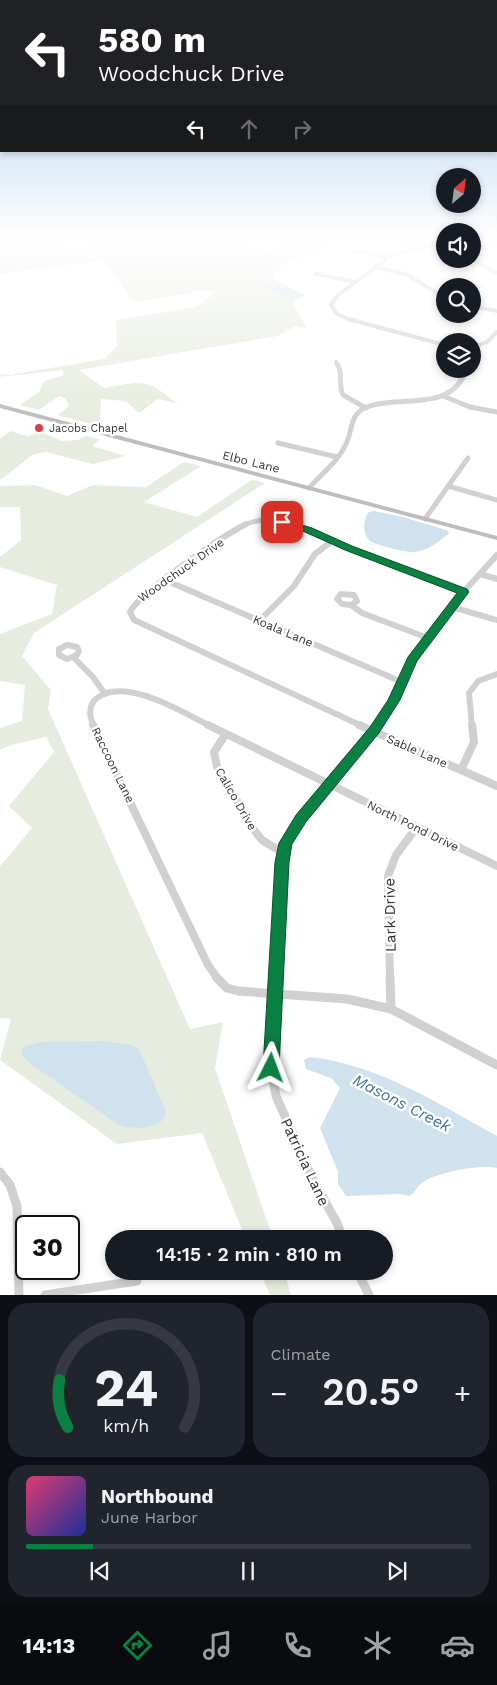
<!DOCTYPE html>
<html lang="en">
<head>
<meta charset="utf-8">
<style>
	:root { --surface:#171b24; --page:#20242c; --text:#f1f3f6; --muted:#9ea1a6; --line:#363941; --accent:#0b8043 }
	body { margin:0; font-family:"Work Sans",sans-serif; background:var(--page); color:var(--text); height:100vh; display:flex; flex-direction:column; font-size:19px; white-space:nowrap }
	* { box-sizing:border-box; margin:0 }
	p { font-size:16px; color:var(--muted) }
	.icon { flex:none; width:28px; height:28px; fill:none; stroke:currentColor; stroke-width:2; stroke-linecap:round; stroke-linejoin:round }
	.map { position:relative; height:1295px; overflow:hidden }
	.drawer { display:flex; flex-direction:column; gap:8px; padding:8px; background:#0d0f14; flex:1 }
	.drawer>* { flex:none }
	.banner { position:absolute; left:0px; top:0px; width:498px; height:152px; box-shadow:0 2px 8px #0003; background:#202124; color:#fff; overflow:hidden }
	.needle { width:32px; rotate:28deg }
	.fabs { position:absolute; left:436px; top:168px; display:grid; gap:10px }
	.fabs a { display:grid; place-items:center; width:45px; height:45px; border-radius:50%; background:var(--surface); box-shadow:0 2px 8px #0003; font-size:25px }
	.speed { position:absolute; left:15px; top:1215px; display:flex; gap:10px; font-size:25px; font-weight:700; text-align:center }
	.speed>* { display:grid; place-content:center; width:65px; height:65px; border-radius:50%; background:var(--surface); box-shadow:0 2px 8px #0003; line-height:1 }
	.speed .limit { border:2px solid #111; border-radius:8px; background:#fff; color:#111 }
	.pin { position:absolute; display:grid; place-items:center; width:42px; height:42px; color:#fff; margin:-21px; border-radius:10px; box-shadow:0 2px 8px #0006 }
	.me { position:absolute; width:55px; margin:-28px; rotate:3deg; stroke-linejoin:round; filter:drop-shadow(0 0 4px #0008) }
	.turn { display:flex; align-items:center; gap:18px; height:105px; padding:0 15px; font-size:22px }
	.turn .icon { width:65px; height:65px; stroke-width:2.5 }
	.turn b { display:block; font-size:35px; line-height:42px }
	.lanes { display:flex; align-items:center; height:48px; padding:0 15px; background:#0003; justify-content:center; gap:25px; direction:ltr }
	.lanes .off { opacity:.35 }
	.big { font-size:38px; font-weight:600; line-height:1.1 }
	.drawer .card { flex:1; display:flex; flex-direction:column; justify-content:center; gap:8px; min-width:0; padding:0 18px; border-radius:20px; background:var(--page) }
	.drawer .dial { align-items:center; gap:0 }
	.dial svg { height:130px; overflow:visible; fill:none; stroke:var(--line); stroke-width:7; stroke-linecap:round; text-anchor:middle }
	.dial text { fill:var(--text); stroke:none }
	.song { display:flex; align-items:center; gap:15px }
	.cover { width:60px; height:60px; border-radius:8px; background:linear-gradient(135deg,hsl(340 70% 55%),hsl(230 70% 35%)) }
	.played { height:5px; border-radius:2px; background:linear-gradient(90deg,var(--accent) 15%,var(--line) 15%) }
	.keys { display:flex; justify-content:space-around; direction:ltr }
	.heat { display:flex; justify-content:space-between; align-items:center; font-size:28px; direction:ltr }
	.drawer .tiles { flex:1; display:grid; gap:8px; grid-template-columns:1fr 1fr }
	.card:last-child { grid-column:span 2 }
	.trip { position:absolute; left:105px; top:1230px; width:288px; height:50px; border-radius:25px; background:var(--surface); box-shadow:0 2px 8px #0003; font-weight:600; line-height:50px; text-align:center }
	.tab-bar { display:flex; height:80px; justify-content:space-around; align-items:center; background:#090b0e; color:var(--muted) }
	.tab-bar .icon { width:35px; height:35px }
	.tab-bar .selected { color:var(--accent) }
	.tab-bar b { font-size:22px; color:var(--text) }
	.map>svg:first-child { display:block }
	.green { fill:#e6ecdf }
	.water { fill:#cfe2ee }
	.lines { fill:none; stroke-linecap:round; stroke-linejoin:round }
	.stream { stroke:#cfe2ee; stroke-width:1 }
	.street-far4 { stroke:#d0d0d0; stroke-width:4 }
	.street-far3 { stroke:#d0d0d0; stroke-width:5 }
	.street-far2 { stroke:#d0d0d0; stroke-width:6 }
	.street-far1 { stroke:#d0d0d0; stroke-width:8 }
	.street { stroke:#d0d0d0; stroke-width:9 }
	.secondary { fill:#bdbdbd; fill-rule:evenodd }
	.route { fill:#0b8043; stroke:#07532c }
	.poi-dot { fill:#e63946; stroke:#fff; stroke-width:2 }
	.labels { text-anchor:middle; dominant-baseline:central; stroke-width:5; stroke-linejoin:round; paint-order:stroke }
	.far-poi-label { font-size:11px; fill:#333; stroke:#fff; text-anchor:start }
	.street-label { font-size:12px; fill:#333; stroke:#fff }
	.near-street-label { font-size:15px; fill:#333; stroke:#fff }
	.near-water-label { font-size:16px; font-style:italic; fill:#3f7597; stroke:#fff }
</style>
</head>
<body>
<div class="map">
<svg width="497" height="1295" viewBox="0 0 497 1295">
	<rect width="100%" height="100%" fill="#fff"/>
	<g class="green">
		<path d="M0,238H61L67,249L140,238H242L246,246L270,251L283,248L276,243L278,238H339L321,250L283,265L272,278L304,296L293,303L307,329L296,326L278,336L79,370L104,388C144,381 145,378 178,404L158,399L139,413L126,401L101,399L100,424H117L111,429L58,415L69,406L65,398L59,396L39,410L20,405L39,392L44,381L64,375L62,370L0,377V374L9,375L104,359L117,346L116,320L195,307L210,297L214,290L133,302L106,263L99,261L0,274Z"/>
		<path d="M372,238H407L438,245L409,250L401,245Z"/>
		<path d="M11,431L27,436L41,432L62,441L78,440L85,436L100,439L92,446L126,456L93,464L46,452L34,454L0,480V439Z"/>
		<path d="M184,462L201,466L144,502L197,517L250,481L254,480L265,483L34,633L22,656L51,690L48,709L190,1029L223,1022L215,1068L273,1239H246L202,1133L117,1144L0,1060L11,1019L0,1018V866L32,828L9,806L54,752L46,737L11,745L0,750V728L22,721L25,685L0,681V634L52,614L57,585L0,567V557L21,540L20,507H0V486L35,485L67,496L93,485L146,487Z"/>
		<path d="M260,1271H284L291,1295H270Z"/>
	</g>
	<g class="water">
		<path d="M277,282L306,295L291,298L264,286Z"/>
		<path d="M374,511L403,517L449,531L448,534C439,542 427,551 414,552C408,553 374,545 369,540C362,534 363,519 369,512Z"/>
		<path d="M101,1041L132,1045L139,1049L165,1109C169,1130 132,1130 119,1125L32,1065C27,1060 18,1054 23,1047L41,1042Z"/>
		<path d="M310,1057C379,1065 437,1103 497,1136V1168C481,1164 438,1172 423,1182C418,1185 415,1192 410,1196L399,1194L346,1196L338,1184V1172L320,1128L340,1088L331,1078L306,1069L304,1060Z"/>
	</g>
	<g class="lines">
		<path class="stream" d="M224,238C229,245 235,244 242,248C252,253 261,261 269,269L268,277L277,283"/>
		<g class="street-far4">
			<path d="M488,238L497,243"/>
			<path d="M445,243L392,255L338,295L331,305L337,314L348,319L445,345"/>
			<path d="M352,250L388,258"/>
			<path d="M472,259L497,273"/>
			<path d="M376,267L408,275L445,298"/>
			<path d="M316,274L356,282"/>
			<path d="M472,306L497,311"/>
			<path d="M472,347L487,342L497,332"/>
			<path d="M336,362L338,366"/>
		</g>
		<g class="street-far3">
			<path d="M338,365C343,374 338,385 343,395L366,408"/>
			<path d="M443,396L470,407L497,412"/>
			<path d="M278,443L337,457"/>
			<path d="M448,486L497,500"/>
			<path d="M309,488C321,474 338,462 346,444C353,430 349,414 367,407C403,394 450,414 467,369"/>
			<path d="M425,519L468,458"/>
			<path d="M243,526C261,516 278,520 297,526"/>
		</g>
		<g class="street-far2">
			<path d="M246,524C223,536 140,592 130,612L134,620L362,726"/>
			<path d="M292,524L368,556L464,592"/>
			<path d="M480,574L497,579"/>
			<path d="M165,580L402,682"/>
			<path d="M341,594L354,595L357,601L351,605L342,604L337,599Z"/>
			<path d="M351,605L362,613L428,638"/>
			<path d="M452,607L497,620"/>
			<path d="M260,620L294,586L315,554L332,541"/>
			<path d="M67,645L77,647L79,651L77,655L67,659L59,655V649Z"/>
			<path d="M73,657L93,677L105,694"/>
			<path d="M94,726C89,717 88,705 97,698C125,676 184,713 210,726"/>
			<path d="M376,726L387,712L416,655L467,588L497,555"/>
			<path d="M472,726L469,693L478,681L497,674"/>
		</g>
		<g class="street-far1">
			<path d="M93,725L208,965L218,979"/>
			<path d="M208,725L497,866"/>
			<path d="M359,725L461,770"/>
			<path d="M472,725L474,742L461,770L497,786"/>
			<path d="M225,735L214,752L217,767L254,830L262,840L283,853"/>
			<path d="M277,979L283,853L295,826L377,725"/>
			<path d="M390,979L388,876L396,855L416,828"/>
		</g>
		<g class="street">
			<path d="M216,977L227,988L238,991L347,999L391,1009L497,1065"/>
			<path d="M277,977L271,1068L276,1096L313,1180L338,1225L342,1239"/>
			<path d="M390,977L391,1009"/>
			<path d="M0,1172L10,1185L17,1206L19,1295"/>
			<path d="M357,1271L369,1295"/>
			<path d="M45,1295L137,1281"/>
		</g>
		<path class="secondary" d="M0,404L497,536V540L0,408Z"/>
	</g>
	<linearGradient id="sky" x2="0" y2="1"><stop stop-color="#9ec6ea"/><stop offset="0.57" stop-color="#fff"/><stop offset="1" stop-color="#fff" stop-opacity="0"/></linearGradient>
	<rect width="497" height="420" fill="url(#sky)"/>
	<path class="route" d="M282,519L312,528L352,546L467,589L469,592L417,661L400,700L379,733L306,822L292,844L289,862L279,1068L277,1074L271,1076L265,1074L263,1068L275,862L279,843L296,815L370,727L388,700L408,657L457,593L345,550L305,532L278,524V520Z"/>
	<circle class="poi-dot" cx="39" cy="428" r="5"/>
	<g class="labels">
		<g class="far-poi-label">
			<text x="49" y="428">Jacobs Chapel</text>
		</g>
		<g class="street-label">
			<text transform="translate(251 462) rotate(14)">Elbo Lane</text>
			<text transform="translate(181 570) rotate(-35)">Woodchuck Drive</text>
			<text transform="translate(283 631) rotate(23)">Koala Lane</text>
			<text transform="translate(417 751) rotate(24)">Sable Lane</text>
			<text transform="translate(113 765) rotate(64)">Raccoon Lane</text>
			<text transform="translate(236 799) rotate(60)">Calico Drive</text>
			<text transform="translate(413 826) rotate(26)">North Pond Drive</text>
		</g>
		<g class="near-street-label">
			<text transform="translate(390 915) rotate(-91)">Lark Drive</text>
			<text transform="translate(305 1162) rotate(65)">Patricia Lane</text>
		</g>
		<g class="near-water-label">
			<text transform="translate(402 1103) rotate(27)">Masons Creek</text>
		</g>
	</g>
</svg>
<div class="fabs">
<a><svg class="needle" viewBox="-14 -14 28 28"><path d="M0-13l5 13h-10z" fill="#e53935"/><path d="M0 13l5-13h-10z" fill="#9ea1a6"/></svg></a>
<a><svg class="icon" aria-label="sound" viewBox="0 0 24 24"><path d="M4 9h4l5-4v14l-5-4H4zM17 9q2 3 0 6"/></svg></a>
<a><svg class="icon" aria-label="search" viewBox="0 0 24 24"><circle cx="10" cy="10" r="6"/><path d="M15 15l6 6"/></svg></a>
<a><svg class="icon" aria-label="layers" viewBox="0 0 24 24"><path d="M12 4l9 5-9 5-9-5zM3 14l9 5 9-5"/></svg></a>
</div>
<div class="speed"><div class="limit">30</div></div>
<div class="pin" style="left:282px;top:522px;background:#d93025"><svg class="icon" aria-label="arrive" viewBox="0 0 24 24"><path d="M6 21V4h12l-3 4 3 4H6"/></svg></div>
<svg class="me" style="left:271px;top:1068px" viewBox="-20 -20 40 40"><path d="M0-17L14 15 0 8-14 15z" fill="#0b8043" stroke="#fff" stroke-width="4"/></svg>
<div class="trip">14:15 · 2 min · 810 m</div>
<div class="banner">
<div class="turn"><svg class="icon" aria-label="left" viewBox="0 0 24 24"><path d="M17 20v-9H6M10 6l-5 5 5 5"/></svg><div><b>580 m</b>Woodchuck Drive</div></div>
<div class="lanes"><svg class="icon" aria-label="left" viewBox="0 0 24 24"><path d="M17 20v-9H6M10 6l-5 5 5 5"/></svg><svg class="icon off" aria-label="ahead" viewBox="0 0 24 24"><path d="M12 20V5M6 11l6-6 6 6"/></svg><svg class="icon off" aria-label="right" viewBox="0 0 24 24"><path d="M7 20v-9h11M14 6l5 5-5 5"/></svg></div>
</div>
</div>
<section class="drawer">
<div class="tiles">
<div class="card dial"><svg viewBox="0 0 100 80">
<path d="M14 69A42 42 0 1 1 86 69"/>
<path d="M14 69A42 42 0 0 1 9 40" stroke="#0b8043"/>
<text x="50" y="56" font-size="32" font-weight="700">24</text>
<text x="50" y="72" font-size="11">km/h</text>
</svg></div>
<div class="card"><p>Climate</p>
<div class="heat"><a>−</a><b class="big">20.5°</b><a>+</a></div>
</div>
<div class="card">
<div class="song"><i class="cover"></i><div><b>Northbound</b><p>June Harbor</p></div></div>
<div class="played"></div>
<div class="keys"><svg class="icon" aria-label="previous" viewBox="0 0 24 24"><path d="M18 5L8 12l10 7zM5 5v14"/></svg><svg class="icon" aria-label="pause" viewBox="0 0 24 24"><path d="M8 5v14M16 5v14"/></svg><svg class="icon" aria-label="next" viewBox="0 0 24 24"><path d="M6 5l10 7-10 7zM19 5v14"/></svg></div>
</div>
</div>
</section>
<nav class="tab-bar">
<b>14:13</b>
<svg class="icon selected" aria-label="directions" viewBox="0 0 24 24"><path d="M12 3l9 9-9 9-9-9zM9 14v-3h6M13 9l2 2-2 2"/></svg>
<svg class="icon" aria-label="music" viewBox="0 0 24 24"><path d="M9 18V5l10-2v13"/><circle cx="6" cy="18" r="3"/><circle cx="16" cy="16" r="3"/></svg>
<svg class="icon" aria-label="phone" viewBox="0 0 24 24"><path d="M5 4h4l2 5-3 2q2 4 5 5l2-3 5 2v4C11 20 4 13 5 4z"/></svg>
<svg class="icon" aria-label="climate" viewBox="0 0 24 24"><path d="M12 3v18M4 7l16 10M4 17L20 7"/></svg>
<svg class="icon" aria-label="car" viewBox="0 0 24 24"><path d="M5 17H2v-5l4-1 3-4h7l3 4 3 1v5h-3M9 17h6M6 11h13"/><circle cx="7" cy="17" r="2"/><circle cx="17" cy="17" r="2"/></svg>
</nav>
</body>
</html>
